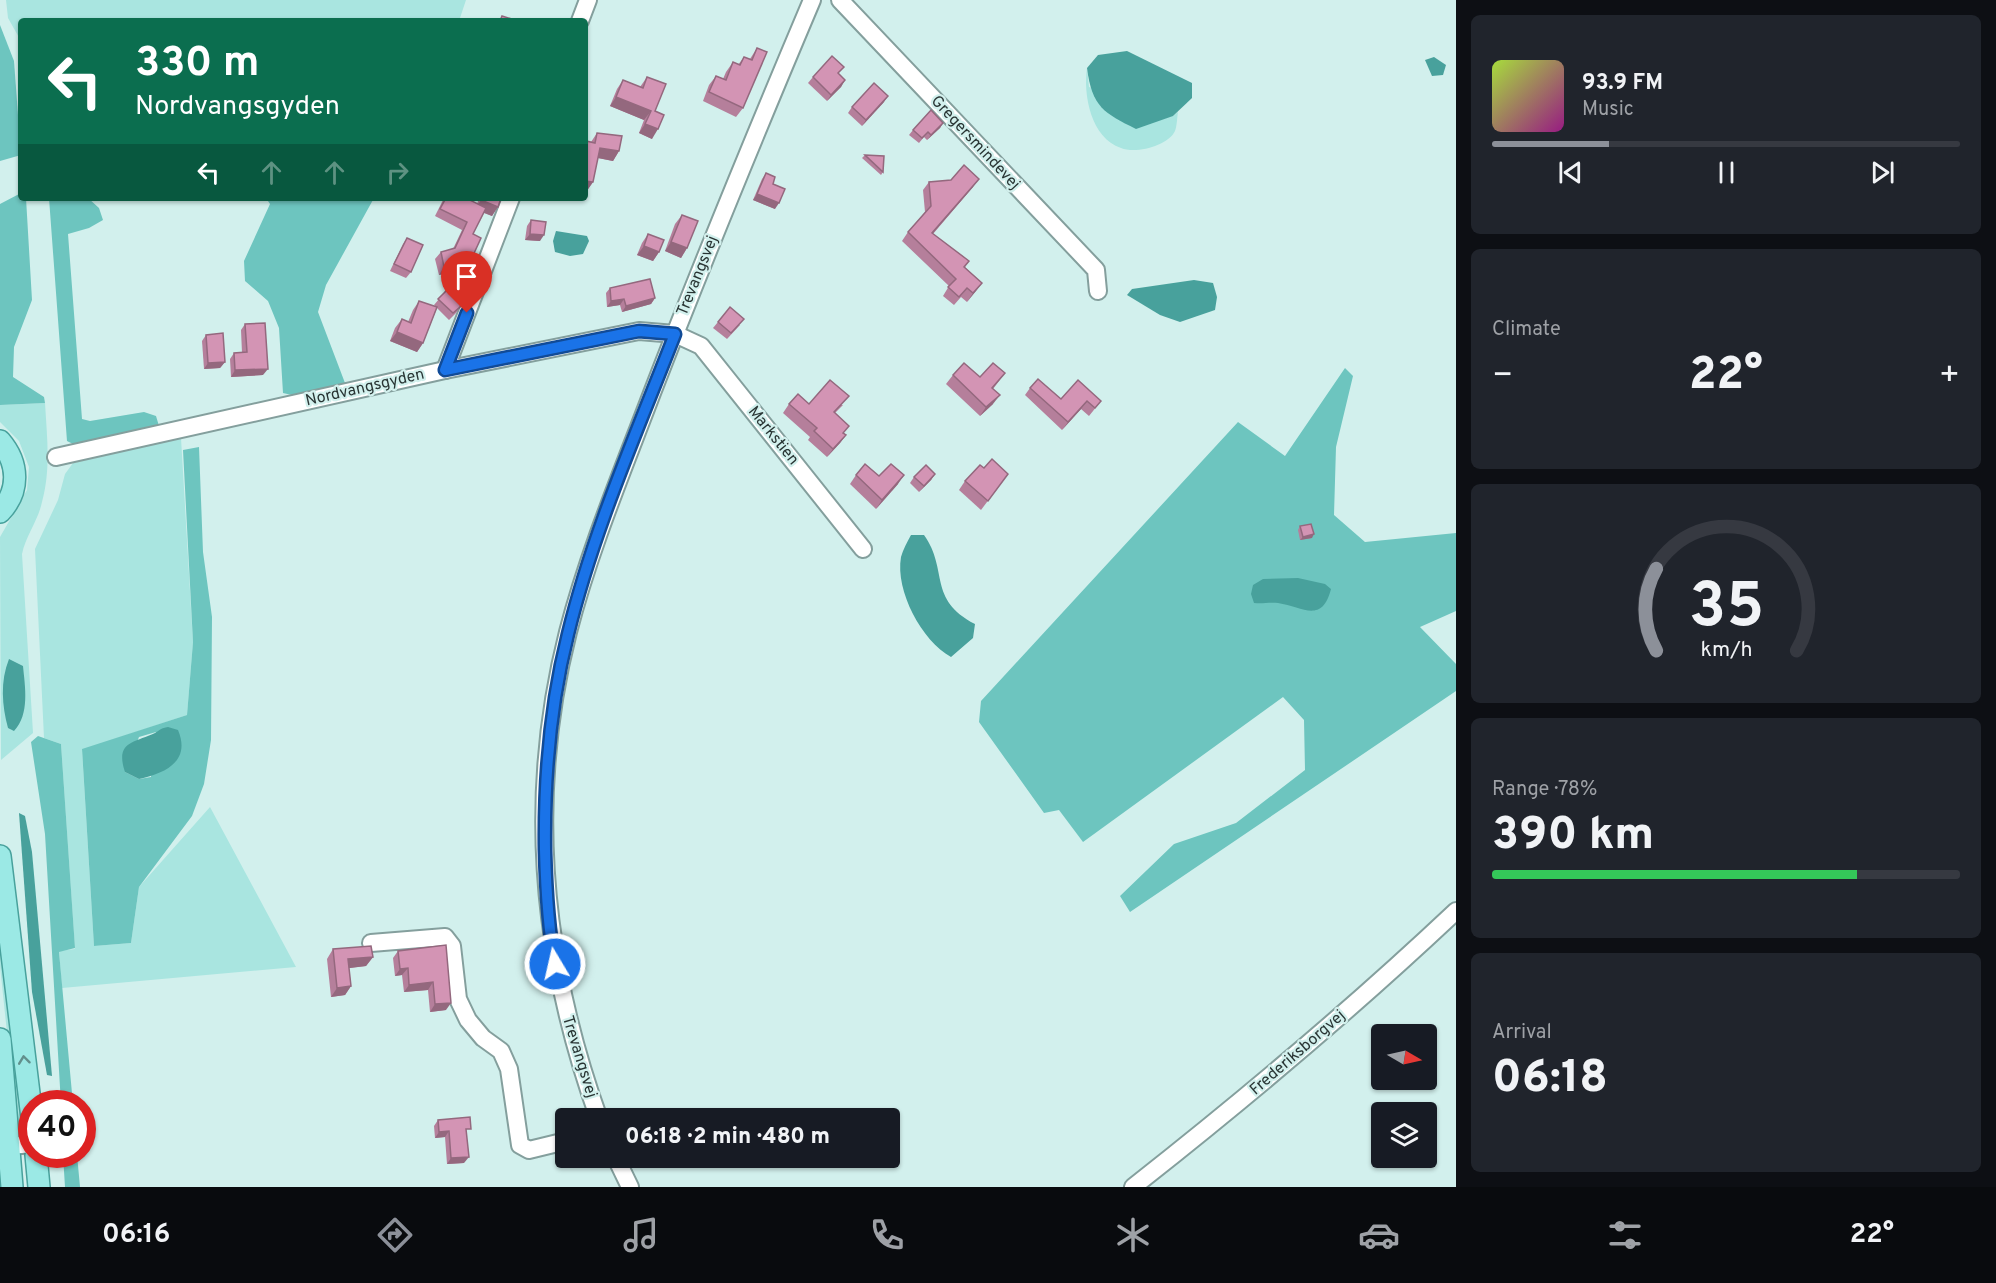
<!DOCTYPE html>
<html lang="en">
<head>
<meta charset="utf-8">
<style>
	:root { --surface:#171b24; --page:#20242c; --text:#f1f3f6; --muted:#9ea1a6; --line:#363941; --accent:#8c9099 }
	body { margin:0; font-family:Overpass,sans-serif; background:var(--page); color:var(--text); height:100vh; display:flex; flex-direction:column; font-size:22px; white-space:nowrap }
	* { box-sizing:border-box; margin:0 }
	p { font-size:20px; color:var(--muted) }
	.icon { flex:none; width:33px; height:33px; fill:none; stroke:currentColor; stroke-width:2; stroke-linecap:round; stroke-linejoin:round }
	.map { position:relative; flex:1; overflow:hidden }
	.side { display:flex; flex-direction:column; gap:15px; padding:15px; background:#0d0f14; width:540px }
	.side>* { flex:none }
	.guide { position:absolute; left:18px; top:18px; width:570px; height:183px; border-radius:6px; box-shadow:0 2px 4px #0004; background:#0b6e4f; color:#fff; overflow:hidden }
	.needle { width:39px; rotate:99deg }
	.tools { position:absolute; left:1371px; top:1024px; display:grid; gap:12px }
	.tools a { display:grid; place-items:center; width:66px; height:66px; border-radius:6px; background:var(--surface); box-shadow:0 2px 4px #0004; font-size:30px }
	.speed { position:absolute; left:18px; top:1090px; display:flex; gap:12px; font-size:30px; font-weight:700; text-align:center }
	.speed>* { display:grid; place-content:center; width:78px; height:78px; border-radius:50%; background:var(--surface); box-shadow:0 2px 4px #0004; line-height:1 }
	.speed .limit { border:9px solid #d22; background:#fff; color:#111 }
	.pin { position:absolute; display:grid; place-items:center; width:51px; height:51px; color:#fff; margin:-62px -26px; border-radius:50% 50% 50% 0; rotate:-45deg; box-shadow:0 0 6px #0007 }
	.pin .icon { rotate:45deg }
	.me { position:absolute; width:66px; margin:-33px; rotate:351deg; stroke-linejoin:round; filter:drop-shadow(0 0 4px #0008) }
	.turn { display:flex; align-items:center; gap:21px; height:126px; padding:0 18px; font-size:27px }
	.turn .icon { width:78px; height:78px; stroke-width:2.5 }
	.turn b { display:block; font-size:42px; line-height:51px }
	.lanes { display:flex; align-items:center; height:57px; padding:0 18px; background:#0003; justify-content:center; gap:30px; direction:ltr }
	.lanes .off { opacity:.35 }
	.big { font-size:45px; font-weight:800; line-height:1.1 }
	.side .widget { flex:1; display:flex; flex-direction:column; justify-content:center; gap:9px; min-width:0; padding:0 21px; border-radius:9px; background:var(--page) }
	.side .dial { align-items:center; gap:0 }
	.dial svg { height:156px; overflow:visible; fill:none; stroke:var(--line); stroke-width:7; stroke-linecap:round; text-anchor:middle }
	.dial text { fill:var(--text); stroke:none }
	.song { display:flex; align-items:center; gap:18px }
	.cover { width:72px; height:72px; border-radius:9px; background:linear-gradient(135deg,hsl(80 70% 55%),hsl(310 70% 35%)) }
	.played { height:6px; border-radius:3px; background:linear-gradient(90deg,var(--accent) 25%,var(--line) 25%) }
	.keys { display:flex; justify-content:space-around; direction:ltr }
	.heat { display:flex; justify-content:space-between; align-items:center; font-size:33px; direction:ltr }
	.charge { height:9px; border-radius:4px; background:linear-gradient(90deg,#34c759 78%,var(--line) 0) }
	.trip { position:absolute; left:555px; top:1108px; width:345px; height:60px; border-radius:6px; background:var(--surface); box-shadow:0 2px 4px #0004; font-weight:800; line-height:60px; text-align:center }
	.tabs { display:flex; height:96px; justify-content:space-around; align-items:center; background:#090b0e; color:var(--muted) }
	.tabs .icon { width:42px; height:42px }
	.tabs .current { color:var(--accent) }
	.tabs b { font-size:27px; color:var(--text) }
	main { display:flex; flex:1; min-height:0 }
	.map>svg:first-child { display:block }
	.green { fill:#a9e5e0 }
	.forest { fill:#6dc5bf; fill-rule:evenodd }
	.water { fill:#48a19c }
	.lines { fill:none; stroke-linecap:round; stroke-linejoin:round }
	.minor-casing { stroke:#849f9d; stroke-width:20 }
	.major-casing { stroke:#48a19c; stroke-width:24 }
	.minor { stroke:#fff; stroke-width:16 }
	.major { stroke:#9be9e5; stroke-width:21 }
	.wall { fill:#b57f9b }
	.shaded-wall { fill:#94687e }
	.building { fill:#d394b4; stroke:#94687e; stroke-width:1.5 }
	.oneway { stroke:#628f8c }
	.route-casing { stroke:#114b97; stroke-width:15 }
	.route { stroke:#1a73e8; stroke-width:10 }
	.labels { text-anchor:middle; dominant-baseline:central; stroke-width:4.5; stroke-linejoin:round; paint-order:stroke }
	.street-label { font-size:16px; fill:#293534; stroke:#d2f0ed }
</style>
</head>
<body>
<main>
<div class="map">
<svg width="1456" height="1187" viewBox="0 0 1456 1187">
	<rect width="100%" height="100%" fill="#d2f0ed"/>
	<g class="green">
		<path d="M6,0H466L459,21H21V41L8,18Z"/>
		<path d="M1087,68L1089,87L1173,116L1178,112C1177,118 1177,126 1175,131C1168,146 1136,154 1121,148C1091,138 1083,95 1087,68Z"/>
		<path d="M45,403C47,437 51,469 42,502C38,521 26,535 22,554L33,733L1,760L0,537L27,490L29,467L19,441L0,422V405Z"/>
		<path d="M181,438L193,642L187,715L82,750L94,946L131,943L139,887L210,807L296,967L62,988L59,951L75,949L61,744L44,738L35,549L58,500L65,474L73,463Z"/>
		<path d="M0,929L25,1122L17,1128L0,966Z"/>
	</g>
	<g class="forest">
		<path d="M0,25L14,61L21,155L0,161Z"/>
		<path d="M21,193V198H26L32,300L14,347L13,377L44,397L45,403L0,405V204Z"/>
		<path d="M49,198H88L99,208L103,220L89,228L68,234L82,419L90,421L144,412L156,416L159,426L73,444L67,441Z"/>
		<path d="M266,198H374L326,285L318,312L345,383L296,396L283,393L279,328L268,301L245,281L244,261L270,204Z"/>
		<path d="M1345,368L1353,376L1336,447L1334,515L1365,542L1456,533V611L1420,627L1456,664V691L1130,912L1120,896L1174,844L1236,823L1305,770L1304,720L1283,697L1083,842L1059,810L1044,813L979,722L981,701L1238,422L1285,456Z"/>
		<path d="M199,447L203,552L212,617L211,740L204,784L192,816L139,887L131,943L94,946L82,749L187,715L193,642L183,450ZM156,732L151,777L139,779L125,772L139,737Z"/>
		<path d="M38,736L61,744L75,948L59,952L73,1104H61L45,834L31,742Z"/>
		<path d="M63,1155H77L80,1187H65Z"/>
	</g>
	<g class="water">
		<path d="M1127,51L1192,83V98L1173,116L1136,129C1104,113 1092,107 1087,68L1098,55Z"/>
		<path d="M1434,57L1446,65L1443,75L1432,76L1425,60Z"/>
		<path d="M556,231L587,236L589,241L583,254L570,256L555,252L553,241Z"/>
		<path d="M1194,280L1213,283L1217,297L1215,310L1180,322L1160,315L1127,295L1132,289Z"/>
		<path d="M911,535H924C949,570 927,599 975,624L973,638L951,657C922,641 895,591 901,557C903,550 907,542 911,535Z"/>
		<path d="M1298,578L1325,584L1331,589C1322,624 1303,607 1278,603C1270,602 1263,604 1254,603L1251,594L1253,585L1263,579Z"/>
		<path d="M9,659L23,666C25,687 30,714 14,731L8,728C2,706 0,681 9,659Z"/>
		<path d="M168,727L178,730C191,761 166,773 139,779L125,772C115,742 133,743 155,733C160,730 161,728 168,727Z"/>
		<path d="M19,813L25,816L32,852L52,1076L47,1075L32,992Z"/>
	</g>
	<g class="lines">
		<defs>
			<g id="minor">
				<path d="M840,0L1096,270L1098,291"/>
				<path d="M580,21L588,0"/>
				<path d="M445,370L511,198"/>
				<path d="M56,457L445,370L639,331L675,334L701,346L863,549"/>
				<path d="M371,943L445,937L452,946L458,999L468,1020L483,1038L501,1051L509,1069L520,1145L529,1150L566,1141"/>
				<path d="M599,1119C542,961 526,797 568,632C589,551 622,472 652,393C703,261 757,130 812,0"/>
				<path d="M0,1147L32,1144"/>
				<path d="M616,1158L630,1187"/>
				<path d="M1133,1187C1245,1099 1353,1008 1456,911"/>
			</g>
			<g id="major">
				<path d="M0,441C19,463 20,491 0,512"/>
				<path d="M0,856L32,1118"/>
				<path d="M0,1039L12,1187"/>
				<path d="M36,1155L39,1187"/>
			</g>
		</defs>
		<use href="#minor" class="minor-casing"/>
		<use href="#major" class="major-casing"/>
		<use href="#minor" class="minor"/>
		<use href="#major" class="major"/>
	</g>
	<g class="wall">
		<path d="M757,48L743,108L736,117L703,101L709,85L716,76L723,79L726,72L733,62L738,65L744,57L750,59Z"/>
		<path d="M839,74L845,80L841,87L827,101L808,83L813,77Z"/>
		<path d="M647,77L655,111L652,139L639,133L644,120L610,106L617,89L623,80L640,87Z"/>
		<path d="M884,102L862,126L848,113L852,107Z"/>
		<path d="M943,123L940,128L927,140L924,137L919,143L909,135L913,130Z"/>
		<path d="M597,133L619,151L613,161L598,158L593,182L586,192L585,191V142L586,141L591,142Z"/>
		<path d="M865,155L883,172L881,175L862,158Z"/>
		<path d="M766,173L773,184L775,209L753,200L762,179Z"/>
		<path d="M929,182L973,187L933,234L969,261L965,267L982,283L967,302L961,297L954,305L943,296L949,286L902,241L908,232L925,212L923,190Z"/>
		<path d="M444,198H466L477,204L479,198H501L492,216L484,213L473,234L464,269L439,275L435,259L441,252L453,249L462,230L435,216Z"/>
		<path d="M682,215L687,248L681,258L665,251L675,224Z"/>
		<path d="M531,220L540,241L525,240L527,226Z"/>
		<path d="M648,234L659,252L653,261L637,255L642,243Z"/>
		<path d="M407,238L411,272L406,278L390,271L403,244Z"/>
		<path d="M455,272L460,307L456,313L449,320L437,308L423,343L417,352L390,341L395,328L402,319L408,322L413,310L419,301L436,307L434,305L444,293L451,278Z"/>
		<path d="M610,288L655,298L651,304L622,312L620,305L607,307L606,293Z"/>
		<path d="M718,322L740,325L727,339L713,328Z"/>
		<path d="M245,324L263,375L231,377L230,359L234,353H242L241,330Z"/>
		<path d="M206,335L225,362L220,368L204,369L202,341Z"/>
		<path d="M1005,373L993,389V404L980,416L946,384L953,375L980,377Z"/>
		<path d="M1030,388L1061,399L1101,401L1089,416L1081,409L1062,430L1025,395Z"/>
		<path d="M789,404L843,405L835,413L844,433L846,435L840,443L827,457L808,440L810,437L783,413Z"/>
		<path d="M984,468L1008,474L981,510L959,490L965,481Z"/>
		<path d="M935,474L931,480L919,492L910,483L914,477Z"/>
		<path d="M856,475L879,476L898,484L876,509L850,484Z"/>
		<path d="M1300,526L1312,538L1300,540L1298,530Z"/>
		<path d="M446,945V1010L430,1012L428,990L404,992L402,975L395,976L393,958L398,951Z"/>
		<path d="M333,949L373,957L366,966L349,968L351,986L345,995L331,997L327,959Z"/>
		<path d="M438,1120L467,1135L464,1163L447,1164L445,1137L435,1138L434,1126Z"/>
	</g>
	<g class="shaded-wall">
		<path d="M845,80L841,87L827,101L831,95Z"/>
		<path d="M888,96L884,102L862,126L866,120Z"/>
		<path d="M616,97L651,111L644,120L610,106Z"/>
		<path d="M943,123L940,128L927,140L931,135Z"/>
		<path d="M645,124L658,129L652,139L639,133Z"/>
		<path d="M600,148L619,151L613,161L593,157Z"/>
		<path d="M979,179L973,187L926,241L932,233Z"/>
		<path d="M585,181L593,182L586,192L585,191Z"/>
		<path d="M757,194L779,203L775,209L753,200Z"/>
		<path d="M481,200L498,207L492,216L475,209Z"/>
		<path d="M530,234L544,235L540,241L525,240Z"/>
		<path d="M671,242L687,248L681,258L665,251Z"/>
		<path d="M644,246L659,252L653,261L637,255Z"/>
		<path d="M470,262L464,269L439,275L444,267Z"/>
		<path d="M982,283L976,291L967,302L973,293Z"/>
		<path d="M655,298L651,304L622,312L626,306Z"/>
		<path d="M624,299L620,305L607,307L611,301Z"/>
		<path d="M397,332L423,343L417,352L390,341Z"/>
		<path d="M225,362L220,368L204,369L208,363Z"/>
		<path d="M268,369L263,375L231,377L235,370Z"/>
		<path d="M1000,395L993,404L980,416L986,407Z"/>
		<path d="M1087,401L1081,409L1062,430L1068,422Z"/>
		<path d="M846,435L840,443L827,457L833,449Z"/>
		<path d="M935,474L931,480L919,492L924,486Z"/>
		<path d="M904,475L898,484L876,509L882,500Z"/>
		<path d="M1314,534L1312,538L1300,540L1303,537Z"/>
		<path d="M373,957L366,966L342,969L348,959Z"/>
		<path d="M408,968L402,975L395,976L400,969Z"/>
		<path d="M433,982L428,990L404,992L409,985Z"/>
		<path d="M351,986L345,995L331,997L337,988Z"/>
		<path d="M451,1003L446,1010L430,1012L435,1004Z"/>
		<path d="M449,1131L445,1137L435,1138L439,1132Z"/>
		<path d="M469,1157L464,1163L447,1164L451,1158Z"/>
	</g>
	<g class="building">
		<path d="M502,16L518,21H500Z"/>
		<path d="M757,48L767,52L743,108L709,92L716,76L726,80L733,62L740,65L744,57L752,60Z"/>
		<path d="M832,56L844,67L838,73L845,80L831,95L813,77Z"/>
		<path d="M647,77L666,84L655,111L664,115L658,129L645,124L651,111L616,97L623,80L643,88Z"/>
		<path d="M874,83L888,96L866,120L852,107Z"/>
		<path d="M931,110L943,123L931,135L928,132L922,138L913,130Z"/>
		<path d="M597,133L622,136L619,151L600,148L593,182L585,181V145L586,141L595,143Z"/>
		<path d="M865,155L884,156L883,172Z"/>
		<path d="M964,165L979,179L932,233L969,261L964,267L982,283L973,293L967,288L959,297L948,287L956,279L908,232L931,206L929,182L951,180Z"/>
		<path d="M766,173L775,177L773,184L785,189L779,203L757,194Z"/>
		<path d="M446,198H466L486,208L473,234L481,238L470,262L444,267L441,252L455,248L467,222L440,209Z"/>
		<path d="M482,198H501L498,207L481,200Z"/>
		<path d="M682,215L698,221L687,248L671,242Z"/>
		<path d="M531,220L546,222L544,235L530,234Z"/>
		<path d="M648,234L664,240L659,252L644,246Z"/>
		<path d="M407,238L423,245L411,272L394,264Z"/>
		<path d="M455,272L470,279L460,307L453,313L438,299L447,290Z"/>
		<path d="M650,279L655,298L626,306L624,299L611,301L610,288Z"/>
		<path d="M419,301L437,307L423,343L397,332L402,319L411,323Z"/>
		<path d="M730,307L744,319L731,333L718,322Z"/>
		<path d="M265,323L268,369L235,370L234,353L247,352L245,324Z"/>
		<path d="M223,333L225,362L208,363L206,335Z"/>
		<path d="M964,363L980,377L993,363L1005,373L992,388L1000,395L986,407L953,375Z"/>
		<path d="M1038,379L1061,399L1078,380L1101,401L1095,408L1087,401L1068,422L1030,388Z"/>
		<path d="M830,380L849,396L834,412L849,426L843,433L846,435L833,449L814,431L817,428L789,404L798,394L809,404Z"/>
		<path d="M992,459L1008,474L988,501L965,481L980,465L984,468Z"/>
		<path d="M865,464L879,476L891,464L904,475L882,500L856,475Z"/>
		<path d="M926,465L935,474L924,486L914,477Z"/>
		<path d="M1311,524L1314,534L1303,537L1300,526Z"/>
		<path d="M446,945L451,1003L435,1004L433,982L409,985L408,968L400,969L398,951Z"/>
		<path d="M371,946L373,957L348,959L351,986L337,988L333,949Z"/>
		<path d="M470,1117L471,1129H466L469,1157L451,1158L449,1131L439,1132L438,1120Z"/>
	</g>
	<defs><path id="oneway-chevron" d="M-2-3.5L2.5 0L-2 3.5" fill="none" stroke-width="1.6" stroke-linecap="round" stroke-linejoin="round" transform="scale(1.5)"/></defs>
	<use class="oneway" href="#oneway-chevron" transform="translate(24 1060) rotate(-97)"/>
	<g class="lines">
		<defs>
			<path id="route" d="M467,313L445,370L639,331L675,334C637,432 593,531 568,634C550,705 544,777 545,850C546,888 548,927 555,964"/>
		</defs>
		<use href="#route" class="route-casing"/>
		<use href="#route" class="route"/>
	</g>
	<g class="labels">
		<g class="street-label">
			<text transform="translate(975 143) rotate(47)">Gregersmindevej</text>
			<text transform="translate(698 276) rotate(-68)">Trevangsvej</text>
			<text transform="translate(365 388) rotate(-13)">Nordvangsgyden</text>
			<text transform="translate(773 436) rotate(51)">Markstien</text>
			<text transform="translate(1298 1053) rotate(-41)">Frederiksborgvej</text>
			<text transform="translate(579 1057) rotate(73)">Trevangsvej</text>
		</g>
	</g>
</svg>
<div class="tools">
<a><svg class="needle" viewBox="-14 -14 28 28"><path d="M0-13l5 13h-10z" fill="#e53935"/><path d="M0 13l5-13h-10z" fill="#9ea1a6"/></svg></a>
<a><svg class="icon" aria-label="layers" viewBox="0 0 24 24"><path d="M12 4l9 5-9 5-9-5zM3 14l9 5 9-5"/></svg></a>
</div>
<div class="speed"><div class="limit">40</div></div>
<div class="pin" style="left:467px;top:313px;background:#d93025"><svg class="icon" aria-label="arrive" viewBox="0 0 24 24"><path d="M6 21V4h12l-3 4 3 4H6"/></svg></div>
<svg class="me" style="left:555px;top:964px" viewBox="-20 -20 40 40"><circle r="17" fill="#1a73e8" stroke="#fff" stroke-width="3"/><path d="M0-11L8 9 0 5-8 9z" fill="#fff"/></svg>
<div class="trip">06:18 · 2 min · 480 m</div>
<div class="guide">
<div class="turn"><svg class="icon" aria-label="left" viewBox="0 0 24 24"><path d="M17 20v-9H6M10 6l-5 5 5 5"/></svg><div><b>330 m</b>Nordvangsgyden</div></div>
<div class="lanes"><svg class="icon" aria-label="left" viewBox="0 0 24 24"><path d="M17 20v-9H6M10 6l-5 5 5 5"/></svg><svg class="icon off" aria-label="ahead" viewBox="0 0 24 24"><path d="M12 20V5M6 11l6-6 6 6"/></svg><svg class="icon off" aria-label="ahead" viewBox="0 0 24 24"><path d="M12 20V5M6 11l6-6 6 6"/></svg><svg class="icon off" aria-label="right" viewBox="0 0 24 24"><path d="M7 20v-9h11M14 6l5 5-5 5"/></svg></div>
</div>
</div>
<section class="side">
<div class="widget">
<div class="song"><i class="cover"></i><div><b>93.9 FM</b><p>Music</p></div></div>
<div class="played"></div>
<div class="keys"><svg class="icon" aria-label="previous" viewBox="0 0 24 24"><path d="M18 5L8 12l10 7zM5 5v14"/></svg><svg class="icon" aria-label="pause" viewBox="0 0 24 24"><path d="M8 5v14M16 5v14"/></svg><svg class="icon" aria-label="next" viewBox="0 0 24 24"><path d="M6 5l10 7-10 7zM19 5v14"/></svg></div>
</div>
<div class="widget"><p>Climate</p>
<div class="heat"><a>−</a><b class="big">22°</b><a>+</a></div>
</div>
<div class="widget dial"><svg viewBox="0 0 100 80">
<path d="M14 69A42 42 0 1 1 86 69"/>
<path d="M14 69A42 42 0 0 1 14 27" stroke="#8c9099"/>
<text x="50" y="56" font-size="32" font-weight="700">35</text>
<text x="50" y="72" font-size="11">km/h</text>
</svg></div>
<div class="widget"><p>Range · 78%</p><b class="big">390 km</b><div class="charge"></div></div>
<div class="widget"><p>Arrival</p><b class="big">06:18</b></div>
</section>
</main>
<nav class="tabs">
<b>06:16</b>
<svg class="icon current" aria-label="directions" viewBox="0 0 24 24"><path d="M12 3l9 9-9 9-9-9zM9 14v-3h6M13 9l2 2-2 2"/></svg>
<svg class="icon" aria-label="music" viewBox="0 0 24 24"><path d="M9 18V5l10-2v13"/><circle cx="6" cy="18" r="3"/><circle cx="16" cy="16" r="3"/></svg>
<svg class="icon" aria-label="phone" viewBox="0 0 24 24"><path d="M5 4h4l2 5-3 2q2 4 5 5l2-3 5 2v4C11 20 4 13 5 4z"/></svg>
<svg class="icon" aria-label="climate" viewBox="0 0 24 24"><path d="M12 3v18M4 7l16 10M4 17L20 7"/></svg>
<svg class="icon" aria-label="car" viewBox="0 0 24 24"><path d="M5 17H2v-5l4-1 3-4h7l3 4 3 1v5h-3M9 17h6M6 11h13"/><circle cx="7" cy="17" r="2"/><circle cx="17" cy="17" r="2"/></svg>
<svg class="icon" aria-label="filters" viewBox="0 0 24 24"><path d="M4 7h16M4 17h16"/><circle cx="9" cy="7" r="2"/><circle cx="15" cy="17" r="2"/></svg>
<b>22°</b>
</nav>
</body>
</html>
